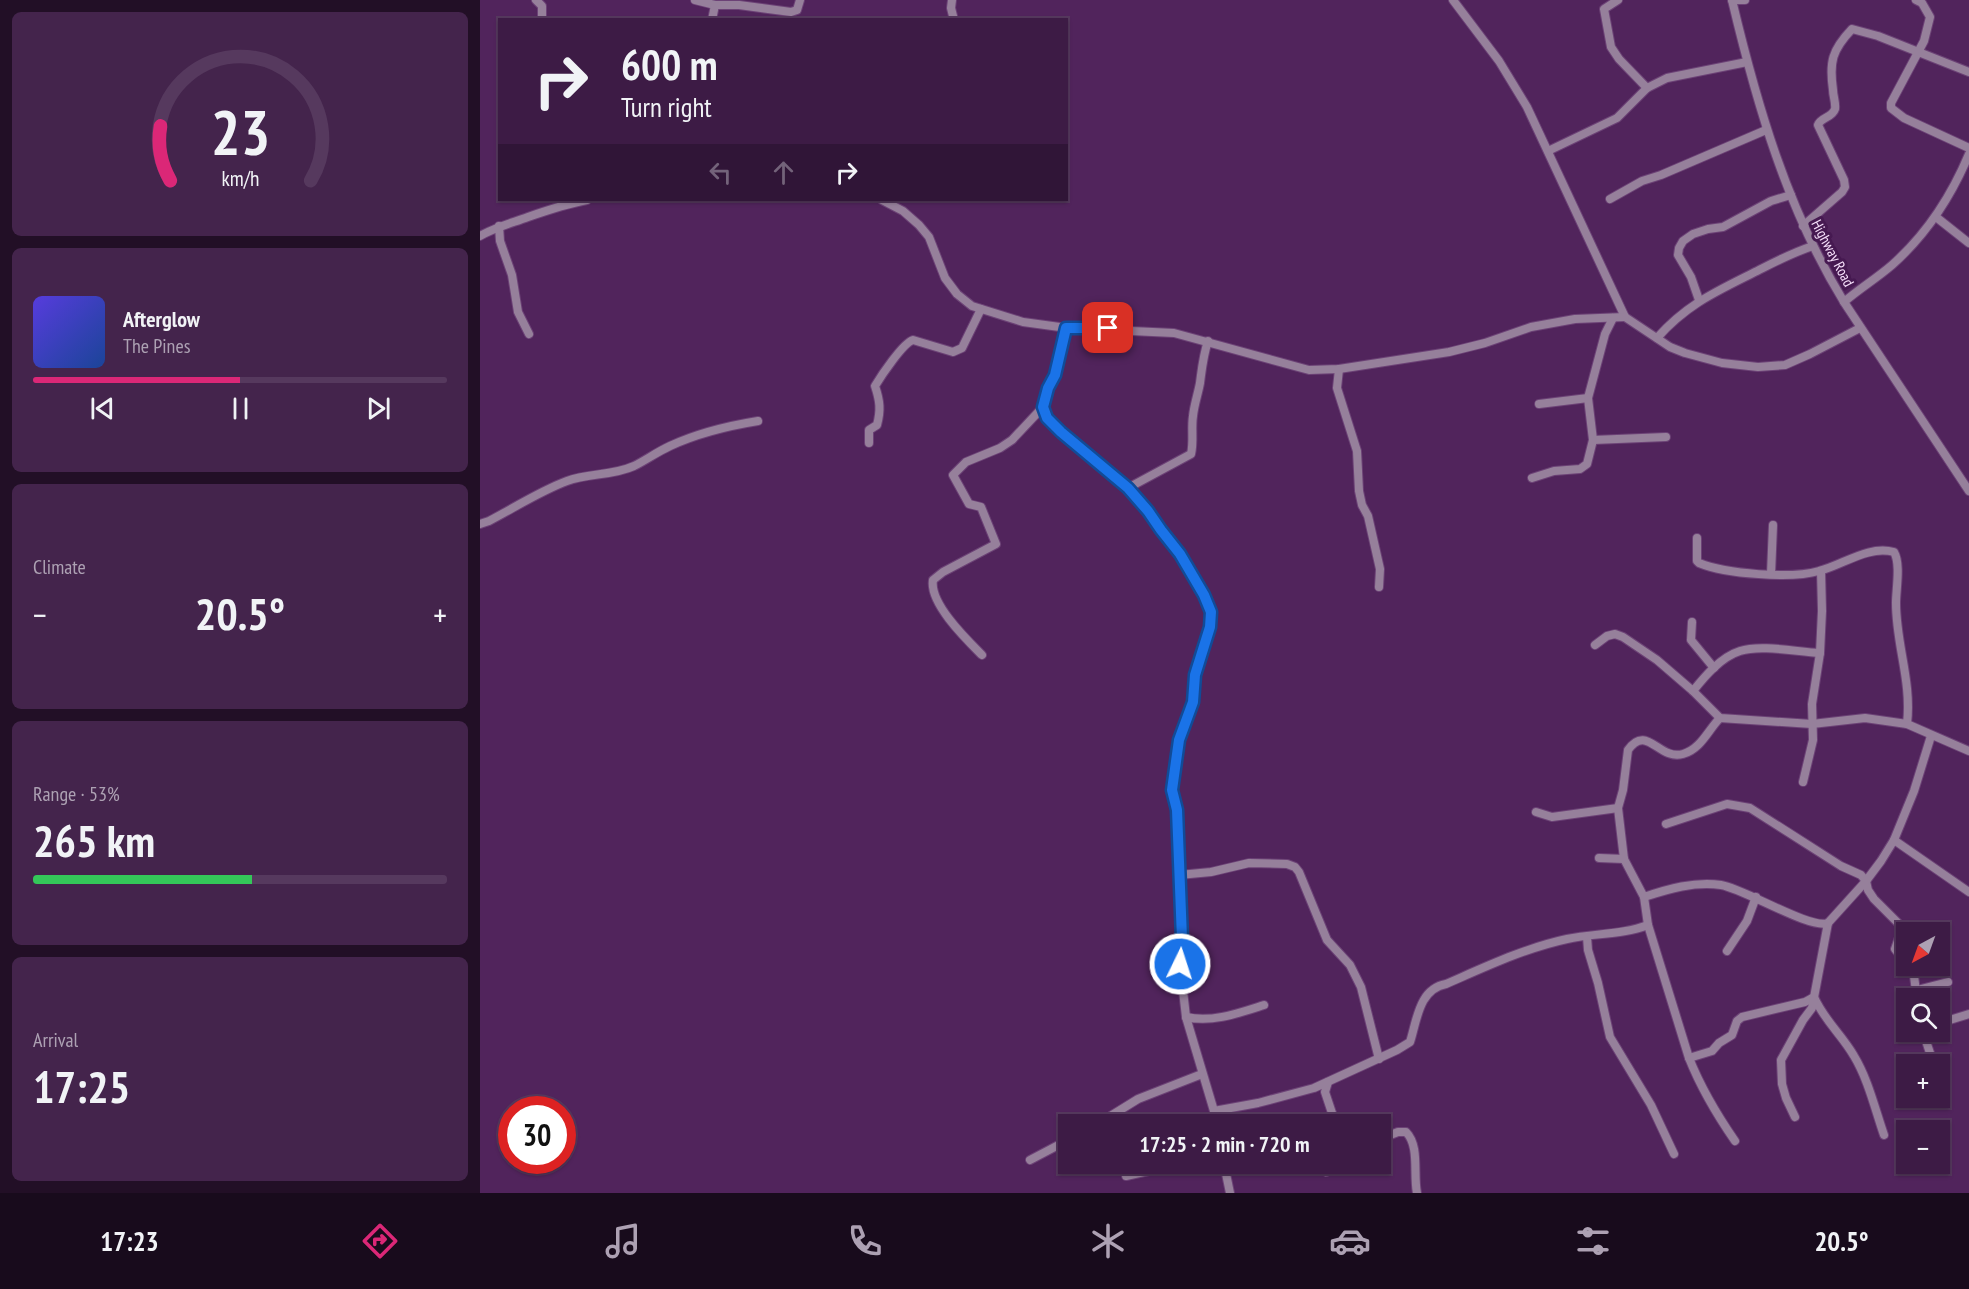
<!DOCTYPE html>
<html lang="en">
<head>
<meta charset="utf-8">
<style>
	:root { --surface:#3d1b45; --page:#44244c; --text:#f1f3f6; --muted:#ada1b3; --line:#56395e; --accent:#db2777 }
	body { margin:0; font-family:"PT Sans Narrow",sans-serif; background:var(--page); color:var(--text); height:100vh; display:flex; flex-direction:column; font-size:22px; white-space:nowrap }
	* { box-sizing:border-box; margin:0 }
	p { font-size:20px; color:var(--muted) }
	.icon { flex:none; width:33px; height:33px; fill:none; stroke:currentColor; stroke-width:2; stroke-linecap:round; stroke-linejoin:round }
	.map { position:relative; flex:1; overflow:hidden }
	.panel { display:flex; flex-direction:column; gap:12px; padding:12px; background:#220f26; width:480px }
	.panel>* { flex:none }
	.guide { position:absolute; left:18px; top:18px; width:570px; height:183px; border-radius:0px; box-shadow:0 2px 4px #0004,0 0 0 2px var(--line); background:#3d1b45; color:var(--text); overflow:hidden }
	.needle { width:39px; rotate:221deg }
	.tools { position:absolute; left:1416px; top:922px; display:grid; gap:12px }
	.tools a { display:grid; place-items:center; width:54px; height:54px; border-radius:0px; background:var(--surface); box-shadow:0 2px 4px #0004,0 0 0 2px var(--line); font-size:30px }
	.speed { position:absolute; left:18px; top:1096px; display:flex; gap:12px; font-size:30px; font-weight:700; text-align:center }
	.speed>* { display:grid; place-content:center; width:78px; height:78px; border-radius:50%; background:var(--surface); box-shadow:0 2px 4px #0004,0 0 0 2px var(--line); line-height:1 }
	.speed .limit { border:9px solid #d22; background:#fff; color:#111 }
	.pin { position:absolute; display:grid; place-items:center; width:51px; height:51px; color:#fff; margin:-26px; border-radius:12px; box-shadow:0 3px 9px #0006 }
	.me { position:absolute; width:66px; margin:-33px; rotate:4deg; stroke-linejoin:round; filter:drop-shadow(0 0 4px #0008) }
	.turn { display:flex; align-items:center; gap:21px; height:126px; padding:0 24px; font-size:27px }
	.turn .icon { width:78px; height:78px; stroke-width:2.5 }
	.turn b { display:block; font-size:42px; line-height:51px }
	.lanes { display:flex; align-items:center; height:57px; padding:0 24px; background:#0003; justify-content:center; gap:30px; direction:ltr }
	.lanes .off { opacity:.35 }
	.big { font-size:45px; font-weight:700; line-height:1.1 }
	.panel .tile { flex:1; display:flex; flex-direction:column; justify-content:center; gap:9px; min-width:0; padding:0 21px; border-radius:9px; background:var(--page) }
	.panel .dial { align-items:center; gap:0 }
	.dial svg { height:156px; overflow:visible; fill:none; stroke:var(--line); stroke-width:7; stroke-linecap:round; text-anchor:middle }
	.dial text { fill:var(--text); stroke:none }
	.song { display:flex; align-items:center; gap:18px }
	.cover { width:72px; height:72px; border-radius:9px; background:linear-gradient(135deg,hsl(250 70% 55%),hsl(220 70% 35%)) }
	.played { height:6px; border-radius:3px; background:linear-gradient(90deg,var(--accent) 50%,var(--line) 50%) }
	.keys { display:flex; justify-content:space-around; direction:ltr }
	.heat { display:flex; justify-content:space-between; align-items:center; font-size:33px; direction:ltr }
	.charge { height:9px; border-radius:4px; background:linear-gradient(90deg,#34c759 53%,var(--line) 0) }
	.trip { position:absolute; left:578px; top:1114px; width:333px; height:60px; border-radius:0px; background:var(--surface); box-shadow:0 2px 4px #0004,0 0 0 2px var(--line); font-weight:700; line-height:60px; text-align:center }
	.tabs { display:flex; height:96px; justify-content:space-around; align-items:center; background:#180b1c; color:var(--muted) }
	.tabs .icon { width:42px; height:42px }
	.tabs .current { color:var(--accent) }
	.tabs b { font-size:27px; color:var(--text) }
	main { display:flex; flex:1; min-height:0 }
	.map>svg:first-child { display:block }
	.lines { fill:none; stroke-linecap:round; stroke-linejoin:round }
	.street-casing { stroke:#6c4276; stroke-width:10 }
	.street { stroke:#96809b; stroke-width:8 }
	.route-casing { stroke:#114b97; stroke-width:15 }
	.route { stroke:#1a73e8; stroke-width:10 }
	.labels { text-anchor:middle; dominant-baseline:central; stroke-width:6; stroke-linejoin:round; paint-order:stroke }
	.street-label { font-size:15px; fill:#f7e1fc; stroke:#461951 }
</style>
</head>
<body>
<main>
<section class="panel">
<div class="tile dial"><svg viewBox="0 0 100 80">
<path d="M14 69A42 42 0 1 1 86 69"/>
<path d="M14 69A42 42 0 0 1 9 41" stroke="#db2777"/>
<text x="50" y="56" font-size="32" font-weight="700">23</text>
<text x="50" y="72" font-size="11">km/h</text>
</svg></div>
<div class="tile">
<div class="song"><i class="cover"></i><div><b>Afterglow</b><p>The Pines</p></div></div>
<div class="played"></div>
<div class="keys"><svg class="icon" aria-label="previous" viewBox="0 0 24 24"><path d="M18 5L8 12l10 7zM5 5v14"/></svg><svg class="icon" aria-label="pause" viewBox="0 0 24 24"><path d="M8 5v14M16 5v14"/></svg><svg class="icon" aria-label="next" viewBox="0 0 24 24"><path d="M6 5l10 7-10 7zM19 5v14"/></svg></div>
</div>
<div class="tile"><p>Climate</p>
<div class="heat"><a>−</a><b class="big">20.5°</b><a>+</a></div>
</div>
<div class="tile"><p>Range · 53%</p><b class="big">265 km</b><div class="charge"></div></div>
<div class="tile"><p>Arrival</p><b class="big">17:25</b></div>
</section>
<div class="map">
<svg width="1489" height="1193" viewBox="0 0 1489 1193">
	<rect width="100%" height="100%" fill="#51245c"/>
	<g class="lines">
		<defs>
			<g id="street">
				<path d="M56,0L62,6V20"/>
				<path d="M215,0L235,5H259L311,12L317,10L320,0"/>
				<path d="M472,0L471,8L474,20"/>
				<path d="M973,0L1019,61L1047,107L1145,317L1190,347L1205,353L1242,363L1278,367L1305,365L1330,354L1380,328"/>
				<path d="M1138,0L1124,9L1131,47L1139,59L1167,88"/>
				<path d="M1252,0C1277,105 1307,209 1364,302L1489,491"/>
				<path d="M1252,0H1265"/>
				<path d="M1436,0L1442,3L1450,17L1444,41L1411,103V108L1424,118L1489,148"/>
				<path d="M232,20L235,5"/>
				<path d="M1068,151L1137,118L1167,88L1187,78L1267,62"/>
				<path d="M1130,199L1162,181L1181,175L1286,130"/>
				<path d="M402,200L423,211L439,225L449,237L465,278L477,294L492,306L543,322L587,328L694,333L829,370L859,369L969,352L1005,343L1051,327L1095,319L1145,317"/>
				<path d="M1456,217L1489,243"/>
				<path d="M19,226L20,241L32,275L38,312L49,334"/>
				<path d="M1323,226L1362,192L1365,187L1364,180L1338,125C1341,117 1352,118 1355,109C1356,103 1353,96 1353,90C1349,62 1352,50 1372,29L1398,36L1489,72"/>
				<path d="M0,236C16,227 32,223 48,217C68,210 86,204 107,200"/>
				<path d="M1219,300L1211,277L1198,255L1199,248L1203,241L1213,234L1228,229L1243,227L1291,201L1311,195"/>
				<path d="M1364,302C1379,289 1397,278 1412,265C1447,234 1471,197 1489,154"/>
				<path d="M587,328L575,375L568,388L563,407L567,418L581,432L648,488L668,511L681,530L700,554L724,595L731,612L730,627L715,675L713,702L698,740L692,790L697,810L702,939L700,964L706,1017L734,1111L736,1125"/>
				<path d="M1177,338C1206,305 1235,292 1273,273C1293,263 1311,253 1333,246"/>
				<path d="M859,369L857,388L877,451L879,491L882,505L888,516L900,569L899,587"/>
				<path d="M1059,404L1108,398"/>
				<path d="M1113,440L1186,437"/>
				<path d="M389,443V430L397,425C401,410 400,401 395,386C401,376 423,343 433,340L473,352L482,348L501,309"/>
				<path d="M1052,478L1074,471L1100,469L1107,464L1113,440L1108,398L1125,334L1133,318"/>
				<path d="M648,488L711,454C714,441 711,429 713,416C714,405 718,394 720,383C722,368 723,356 728,341"/>
				<path d="M0,524L9,521C34,508 60,491 87,481C108,473 132,476 154,466C166,460 177,452 190,446C218,433 247,426 278,421"/>
				<path d="M1217,538V561L1219,563C1246,574 1311,579 1339,571C1363,565 1388,545 1414,552C1421,564 1416,589 1416,603C1416,645 1432,681 1427,724"/>
				<path d="M1291,574L1293,525"/>
				<path d="M1212,622L1211,640L1234,668"/>
				<path d="M1115,645L1127,636L1135,634L1143,637L1177,660L1213,691L1240,718L1332,724L1385,718L1427,724L1489,751"/>
				<path d="M502,655C486,639 449,603 453,580L463,572L516,544L501,507L489,504L473,475L486,462L520,448L532,440L563,407"/>
				<path d="M1213,691C1225,676 1241,657 1260,651C1281,644 1317,652 1340,653"/>
				<path d="M1240,718C1228,730 1221,749 1203,754C1179,761 1167,723 1148,750L1143,790L1138,808L1144,859L1164,897L1168,925L1209,1058C1221,1088 1237,1115 1255,1141"/>
				<path d="M1323,782L1333,740L1332,704L1340,653L1342,611L1341,571"/>
				<path d="M1056,812L1072,817L1138,808"/>
				<path d="M1186,824L1247,804L1270,808L1361,866L1381,875L1386,881L1388,890L1394,899L1419,924L1421,932L1415,949L1426,963"/>
				<path d="M1414,840L1489,892"/>
				<path d="M1119,858L1144,859"/>
				<path d="M699,875L731,872L769,863L807,864L815,867L819,872L847,940L870,965L881,987L899,1059"/>
				<path d="M1164,897C1188,889 1215,881 1241,885C1265,889 1331,930 1348,923"/>
				<path d="M1107,937L1108,950L1118,983L1130,1037L1171,1105L1194,1154"/>
				<path d="M1247,951L1267,921L1276,897"/>
				<path d="M1429,966L1434,976L1437,999"/>
				<path d="M1437,990L1468,982"/>
				<path d="M706,1017C732,1023 759,1013 784,1005"/>
				<path d="M1460,1023L1489,1014"/>
				<path d="M1443,1032L1454,1065"/>
				<path d="M1209,1058L1232,1051L1239,1043L1252,1035L1257,1021L1262,1017L1325,1002L1334,997C1344,1020 1362,1035 1374,1056C1388,1079 1395,1109 1404,1135"/>
				<path d="M1460,1079L1462,1086"/>
				<path d="M848,1082L845,1092L856,1125"/>
				<path d="M734,1111L778,1103L834,1088L917,1050L930,1042C937,1020 939,989 966,984C1005,967 1045,948 1087,939C1114,933 1142,935 1168,925"/>
				<path d="M1315,1117L1306,1098L1302,1084L1301,1060L1323,1020L1332,1008L1348,923L1386,881L1401,861L1414,840L1434,791L1451,736"/>
				<path d="M616,1125L658,1099L722,1074"/>
				<path d="M900,1139L918,1132H926C940,1146 933,1174 937,1193"/>
				<path d="M550,1160L588,1140"/>
				<path d="M744,1164L750,1193"/>
				<path d="M846,1172L861,1164"/>
				<path d="M646,1176L700,1164"/>
			</g>
		</defs>
		<use href="#street" class="street-casing"/>
		<use href="#street" class="street"/>
	</g>
	<g class="lines">
		<defs>
			<path id="route" d="M628,328H586L575,375L568,388L563,407L567,418L581,432L648,488L668,511L681,530L700,554L724,595L731,612L730,627L715,675L713,702L699,740L692,790L697,810L702,939L700,964"/>
		</defs>
		<use href="#route" class="route-casing"/>
		<use href="#route" class="route"/>
	</g>
	<g class="labels">
		<g class="street-label">
			<text transform="translate(1353 253) rotate(62)">Highway Road</text>
		</g>
	</g>
</svg>
<div class="tools">
<a><svg class="needle" viewBox="-14 -14 28 28"><path d="M0-13l5 13h-10z" fill="#e53935"/><path d="M0 13l5-13h-10z" fill="#ada1b3"/></svg></a>
<a><svg class="icon" aria-label="search" viewBox="0 0 24 24"><circle cx="10" cy="10" r="6"/><path d="M15 15l6 6"/></svg></a>
<a>+</a>
<a>−</a>
</div>
<div class="speed"><div class="limit">30</div></div>
<div class="pin" style="left:628px;top:328px;background:#d93025"><svg class="icon" aria-label="arrive" viewBox="0 0 24 24"><path d="M6 21V4h12l-3 4 3 4H6"/></svg></div>
<svg class="me" style="left:700px;top:964px" viewBox="-20 -20 40 40"><circle r="17" fill="#1a73e8" stroke="#fff" stroke-width="3"/><path d="M0-11L8 9 0 5-8 9z" fill="#fff"/></svg>
<div class="trip">17:25 · 2 min · 720 m</div>
<div class="guide">
<div class="turn"><svg class="icon" aria-label="right" viewBox="0 0 24 24"><path d="M7 20v-9h11M14 6l5 5-5 5"/></svg><div><b>600 m</b>Turn right</div></div>
<div class="lanes"><svg class="icon off" aria-label="left" viewBox="0 0 24 24"><path d="M17 20v-9H6M10 6l-5 5 5 5"/></svg><svg class="icon off" aria-label="ahead" viewBox="0 0 24 24"><path d="M12 20V5M6 11l6-6 6 6"/></svg><svg class="icon" aria-label="right" viewBox="0 0 24 24"><path d="M7 20v-9h11M14 6l5 5-5 5"/></svg></div>
</div>
</div>
</main>
<nav class="tabs">
<b>17:23</b>
<svg class="icon current" aria-label="directions" viewBox="0 0 24 24"><path d="M12 3l9 9-9 9-9-9zM9 14v-3h6M13 9l2 2-2 2"/></svg>
<svg class="icon" aria-label="music" viewBox="0 0 24 24"><path d="M9 18V5l10-2v13"/><circle cx="6" cy="18" r="3"/><circle cx="16" cy="16" r="3"/></svg>
<svg class="icon" aria-label="phone" viewBox="0 0 24 24"><path d="M5 4h4l2 5-3 2q2 4 5 5l2-3 5 2v4C11 20 4 13 5 4z"/></svg>
<svg class="icon" aria-label="climate" viewBox="0 0 24 24"><path d="M12 3v18M4 7l16 10M4 17L20 7"/></svg>
<svg class="icon" aria-label="car" viewBox="0 0 24 24"><path d="M5 17H2v-5l4-1 3-4h7l3 4 3 1v5h-3M9 17h6M6 11h13"/><circle cx="7" cy="17" r="2"/><circle cx="17" cy="17" r="2"/></svg>
<svg class="icon" aria-label="filters" viewBox="0 0 24 24"><path d="M4 7h16M4 17h16"/><circle cx="9" cy="7" r="2"/><circle cx="15" cy="17" r="2"/></svg>
<b>20.5°</b>
</nav>
</body>
</html>
